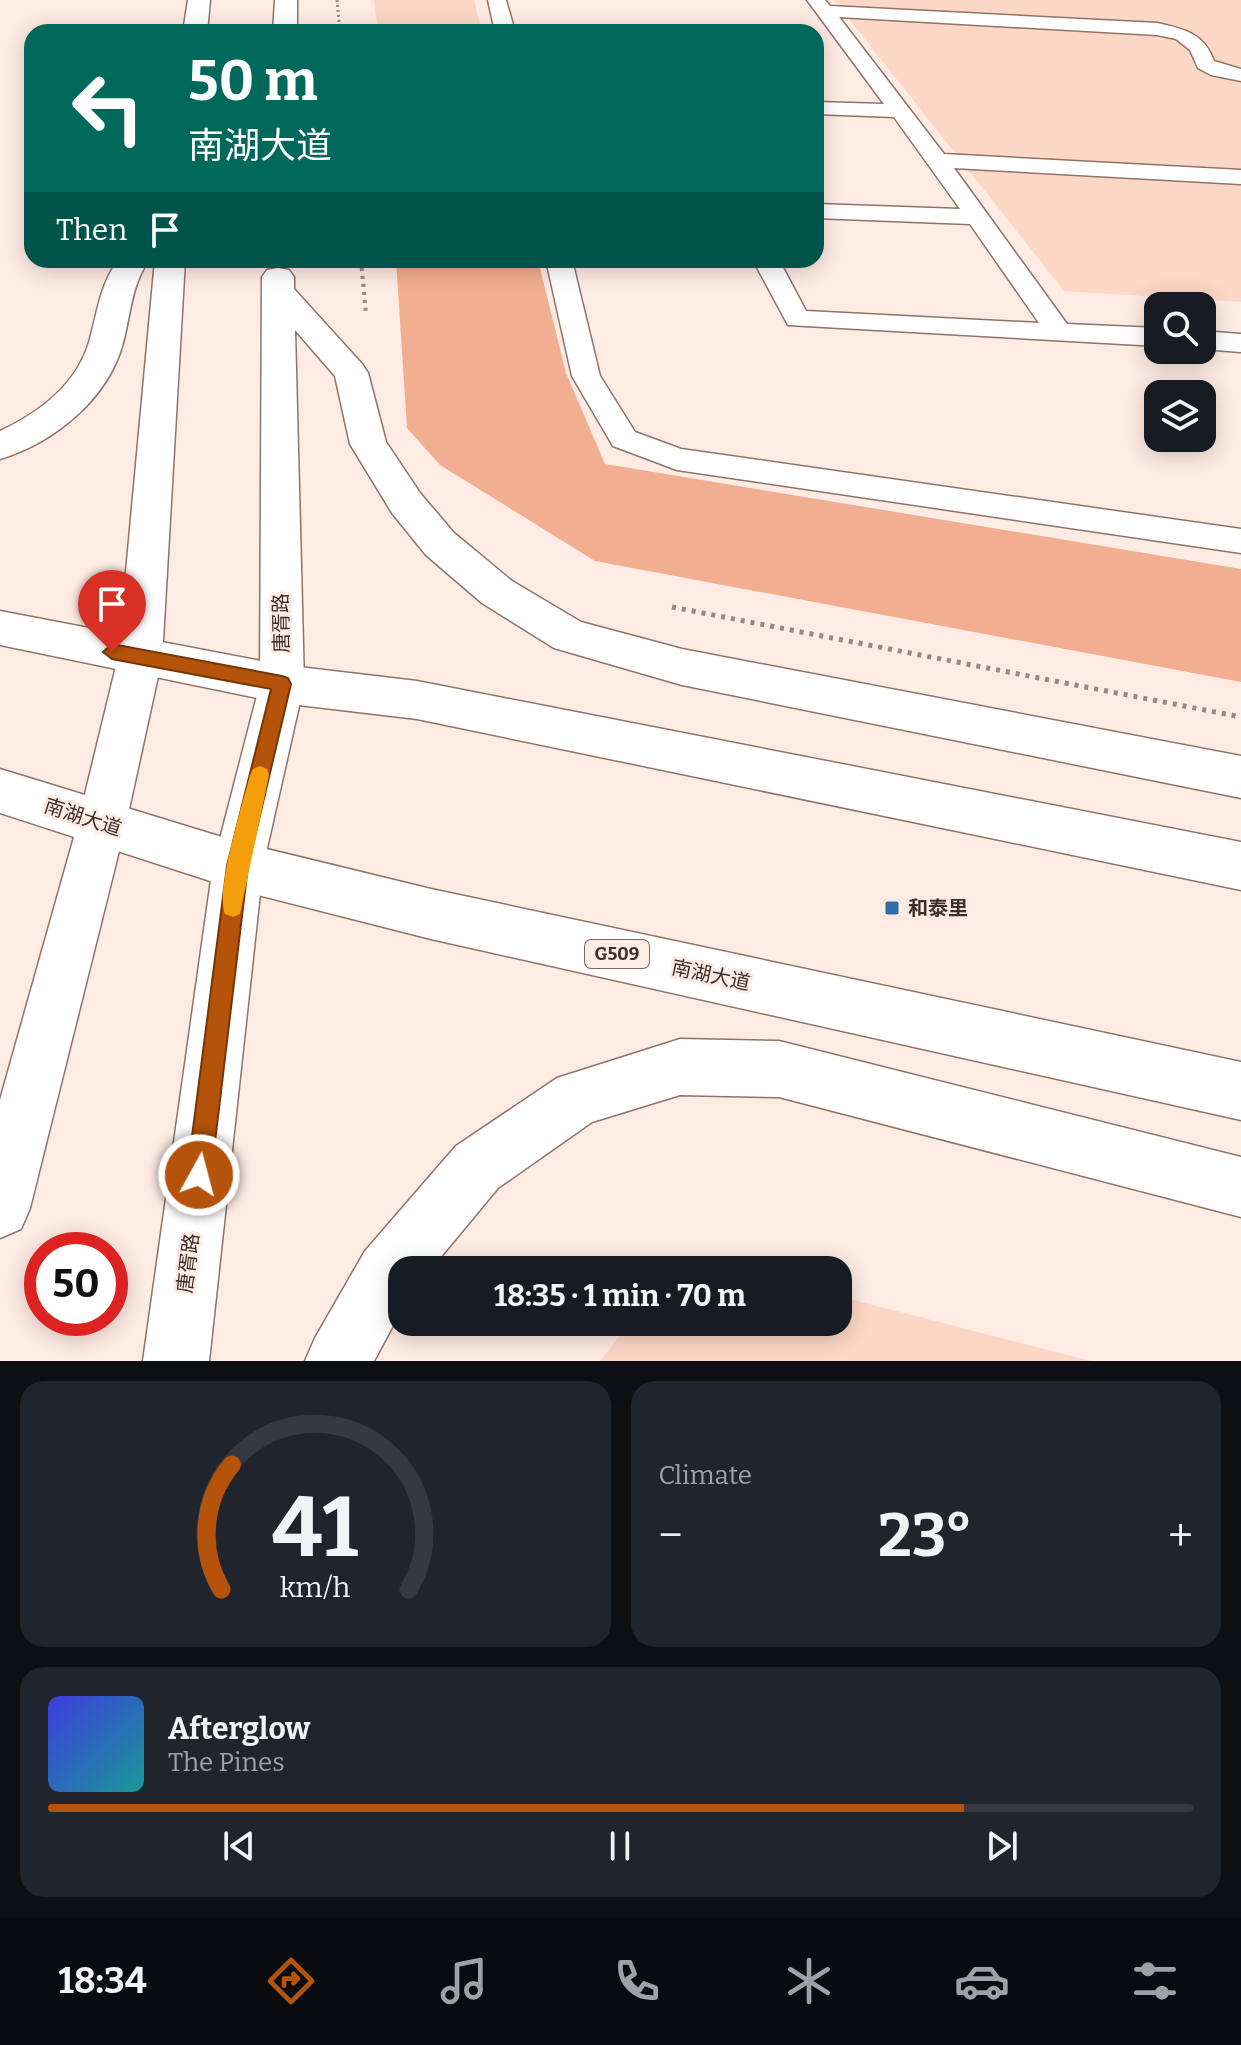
<!DOCTYPE html>
<html lang="en">
<head>
<meta charset="utf-8">
<style>
	:root { --surface:#171b24; --page:#20242c; --text:#f1f3f6; --muted:#9ea1a6; --line:#363941; --accent:#b45309 }
	body { margin:0; font-family:Bitter,"Noto Sans SC",serif; background:var(--page); color:var(--text); height:100vh; display:flex; flex-direction:column; font-size:30px; white-space:nowrap }
	* { box-sizing:border-box; margin:0 }
	p { font-size:26px; color:var(--muted) }
	.icon { flex:none; width:44px; height:44px; fill:none; stroke:currentColor; stroke-width:2; stroke-linecap:round; stroke-linejoin:round }
	.map { position:relative; height:1361px; overflow:hidden }
	.sheet { display:flex; flex-direction:column; gap:20px; padding:20px; background:#0d0f14; flex:1 }
	.sheet>* { flex:none }
	.banner { position:absolute; left:24px; top:24px; width:800px; height:244px; border-radius:24px; box-shadow:0 4px 20px #0003; background:#00695c; color:#fff; overflow:hidden }
	.fabs { position:absolute; left:1144px; top:292px; display:grid; gap:16px }
	.fabs a { display:grid; place-items:center; width:72px; height:72px; border-radius:16px; background:var(--surface); box-shadow:0 4px 20px #0003; font-size:40px }
	.speed { position:absolute; left:24px; top:1232px; display:flex; gap:16px; font-size:40px; font-weight:700; text-align:center }
	.speed>* { display:grid; place-content:center; width:104px; height:104px; border-radius:50%; background:var(--surface); box-shadow:0 4px 20px #0003; line-height:1 }
	.speed .limit { border:12px solid #d22; background:#fff; color:#111 }
	.pin { position:absolute; display:grid; place-items:center; width:68px; height:68px; color:#fff; margin:-82px -34px; border-radius:50% 50% 50% 0; rotate:-45deg; box-shadow:0 0 8px #0007 }
	.pin .icon { rotate:45deg }
	.me { position:absolute; width:88px; margin:-44px; rotate:7deg; stroke-linejoin:round; filter:drop-shadow(0 0 6px #0008) }
	.turn { display:flex; align-items:center; gap:28px; height:168px; padding:0 32px; font-size:36px }
	.turn .icon { width:104px; height:104px; stroke-width:2.5 }
	.turn b { display:block; font-size:56px; line-height:68px }
	.then { display:flex; align-items:center; height:76px; padding:0 32px; background:#0003; gap:16px; font-size:30px }
	.big { font-size:60px; font-weight:700; line-height:1.1 }
	.sheet .card { flex:1; display:flex; flex-direction:column; justify-content:center; gap:12px; min-width:0; padding:0 28px; border-radius:24px; background:var(--page) }
	.sheet .dial { align-items:center; gap:0 }
	.dial svg { height:208px; overflow:visible; fill:none; stroke:var(--line); stroke-width:7; stroke-linecap:round; text-anchor:middle }
	.dial text { fill:var(--text); stroke:none }
	.song { display:flex; align-items:center; gap:24px }
	.cover { width:96px; height:96px; border-radius:12px; background:linear-gradient(135deg,hsl(240 70% 55%),hsl(180 70% 35%)) }
	.played { height:8px; border-radius:4px; background:linear-gradient(90deg,var(--accent) 80%,var(--line) 80%) }
	.keys { display:flex; justify-content:space-around; direction:ltr }
	.heat { display:flex; justify-content:space-between; align-items:center; font-size:44px; direction:ltr }
	.sheet .tiles { flex:1; display:grid; gap:20px; grid-template-columns:1fr 1fr }
	.card:last-child { grid-column:span 2 }
	.trip { position:absolute; left:388px; top:1256px; width:464px; height:80px; border-radius:24px; background:var(--surface); box-shadow:0 4px 20px #0003; font-weight:700; line-height:80px; text-align:center }
	.dock { display:flex; height:128px; justify-content:space-around; align-items:center; background:#090b0e; color:var(--muted) }
	.dock .icon { width:56px; height:56px }
	.dock .selected { color:var(--accent) }
	.dock b { font-size:36px; color:var(--text) }
	.map>svg:first-child { display:block }
	.green { fill:#fdd7c6 }
	.forest { fill:#f2ae90 }
	.lines { fill:none; stroke-linecap:round; stroke-linejoin:round }
	.service-casing { stroke:#8f7367; stroke-width:3 }
	.secondary-casing { stroke:#8f7367; stroke-width:3 }
	.primary-casing { stroke:#8f7367; stroke-width:3 }
	.trunk-casing { stroke:#8f7367; stroke-width:3 }
	.path-far2 { stroke:#978881; stroke-width:3; stroke-dasharray:2 3; stroke-linecap:butt }
	.path-far1 { stroke:#978881; stroke-width:4; stroke-dasharray:3 5; stroke-linecap:butt }
	.path { stroke:#978881; stroke-width:5; stroke-dasharray:4 6; stroke-linecap:butt }
	.service { fill:#fff; fill-rule:evenodd }
	.secondary { fill:#fff; fill-rule:evenodd }
	.primary { fill:#fff; fill-rule:evenodd }
	.trunk { fill:#fff; fill-rule:evenodd }
	.route { fill:#b45309; stroke:#753606; stroke-width:2 }
	.slow { fill:#f59e0b }
	.poi-dot { fill:#2e6da4; stroke:#feebe3; stroke-width:3 }
	.labels { text-anchor:middle; dominant-baseline:central; stroke-width:6; stroke-linejoin:round; paint-order:stroke }
	.shield { fill:#feebe3; stroke:#766862; stroke-width:2 }
	.shield-label { font-size:18px; font-weight:bold; fill:#3c302b }
	.street-label { font-size:20px; fill:#3c302b; stroke:#feebe3 }
	.poi-label { font-size:20px; font-weight:bold; fill:#3c302b; stroke:#feebe3; text-anchor:start }
</style>
</head>
<body>
<div class="map">
<svg width="1241" height="1361" viewBox="0 0 1241 1361">
	<rect width="100%" height="100%" fill="#feebe3"/>
	<g class="green">
		<path d="M374,0H474L482,32H378Z"/>
		<path d="M834,0H1241V302L1064,291Z"/>
		<path d="M838,1296L1091,1361H600L631,1322H838Z"/>
	</g>
	<path class="forest" d="M396,260H538L566,373L605,464L1241,569V682L595,561L440,465L407,428Z"/>
	<g class="lines">
		<defs>
			<g id="service">
				<path d="M488,0H506L515,32H495Z"/>
				<path d="M807,0H825L830,6L1157,23C1184,29 1204,33 1214,61L1241,69V81L1211,75L1198,68L1190,50L1176,39L1157,35L839,17L944,154L1241,170V184L954,168L1067,324L1158,328V346L788,325L753,260H779L806,311L1039,323L970,224L816,218V204L960,209L894,117L816,114V102L884,104Z"/>
				<path d="M546,260H572L600,376L635,432L681,449L1241,529V553L677,470L613,446L572,376Z"/>
				<path d="M1202,331L1241,334V352L1202,349Z"/>
			</g>
			<g id="secondary">
				<path d="M102,801L119,807L126,823L30,1208L21,1229L0,1238V1100L78,823L85,807Z"/>
				<path d="M238,842L256,849L263,866L209,1361H143L213,866L220,849Z"/>
				<path d="M680,1039L779,1041L1241,1157V1217L779,1097L680,1095L592,1122L498,1188L430,1270H402V1309L374,1361H305L315,1338L365,1251L456,1146L557,1078Z"/>
			</g>
			<g id="primary">
				<path d="M188,0H210L207,32H183Z"/>
				<path d="M275,0H297V32H273Z"/>
				<path d="M118,260H149C131,286 131,313 123,343C108,399 54,443 0,459V431C41,412 80,382 91,335C98,308 101,284 118,260Z"/>
				<path d="M155,260H185L162,658L126,823L119,839L102,845L85,839L78,823L118,658Z"/>
				<path d="M278,268L289,270L294,277V289L363,365L368,373L386,442L420,493L454,533L512,581L581,622L682,649L1241,756V798L682,685L554,648L482,603L426,555L392,513L350,444L335,376L295,330L304,684L263,866L256,883L238,890L220,883L213,866L260,684L262,277L267,270Z"/>
			</g>
			<g id="trunk">
				<path d="M0,611L282,665L417,681L1241,842V890L417,719L282,703L0,645Z"/>
				<path d="M0,769L238,842L431,889L1241,1062V1120L431,939L238,890L0,813Z"/>
			</g>
		</defs>
		<use href="#service" class="service-casing"/>
		<use href="#secondary" class="secondary-casing"/>
		<use href="#primary" class="primary-casing"/>
		<use href="#trunk" class="trunk-casing"/>
		<path class="path-far2" d="M337,0L340,32"/>
		<path class="path-far1" d="M361,260L366,314"/>
		<path class="path" d="M672,607L1241,717"/>
		<use href="#service" class="service"/>
		<use href="#secondary" class="secondary"/>
		<use href="#primary" class="primary"/>
		<use href="#trunk" class="trunk"/>
	</g>
	<path class="route" d="M112,644L282,676L288,678L291,684L248,866L211,1175L208,1184L199,1188L190,1184L187,1175L227,866L271,689L112,659L103,652Z"/>
	<path class="slow" d="M260,766L267,769L269,775L240,914L233,917L225,914C215,890 243,803 250,775L253,769Z"/>
	<rect class="poi-dot" x="884" y="900" width="16" height="16" rx="4"/>
	<g class="labels">
		<rect class="shield" x="585" y="940" width="64" height="28" rx="6"/>
		<g class="shield-label">
			<text x="617" y="954">G509</text>
		</g>
		<g class="street-label">
			<text transform="translate(281 623) rotate(-91)">唐胥路</text>
			<text transform="translate(83 817) rotate(18)">南湖大道</text>
			<text transform="translate(711 975) rotate(12)">南湖大道</text>
			<text transform="translate(188 1263) rotate(-83)">唐胥路</text>
		</g>
		<g class="poi-label">
			<text x="908" y="908">和泰里</text>
		</g>
	</g>
</svg>
<div class="fabs">
<a><svg class="icon" aria-label="search" viewBox="0 0 24 24"><circle cx="10" cy="10" r="6"/><path d="M15 15l6 6"/></svg></a>
<a><svg class="icon" aria-label="layers" viewBox="0 0 24 24"><path d="M12 4l9 5-9 5-9-5zM3 14l9 5 9-5"/></svg></a>
</div>
<div class="speed"><div class="limit">50</div></div>
<div class="pin" style="left:112px;top:652px;background:#d93025"><svg class="icon" aria-label="arrive" viewBox="0 0 24 24"><path d="M6 21V4h12l-3 4 3 4H6"/></svg></div>
<svg class="me" style="left:199px;top:1175px" viewBox="-20 -20 40 40"><circle r="17" fill="#b45309" stroke="#fff" stroke-width="3"/><path d="M0-11L8 9 0 5-8 9z" fill="#fff"/></svg>
<div class="trip">18:35 · 1 min · 70 m</div>
<div class="banner">
<div class="turn"><svg class="icon" aria-label="left" viewBox="0 0 24 24"><path d="M17 20v-9H6M10 6l-5 5 5 5"/></svg><div><b>50 m</b>南湖大道</div></div>
<div class="then">Then<svg class="icon" aria-label="arrive" viewBox="0 0 24 24"><path d="M6 21V4h12l-3 4 3 4H6"/></svg></div>
</div>
</div>
<section class="sheet">
<div class="tiles">
<div class="card dial"><svg viewBox="0 0 100 80">
<path d="M14 69A42 42 0 1 1 86 69"/>
<path d="M14 69A42 42 0 0 1 18 21" stroke="#b45309"/>
<text x="50" y="56" font-size="32" font-weight="700">41</text>
<text x="50" y="72" font-size="11">km/h</text>
</svg></div>
<div class="card"><p>Climate</p>
<div class="heat"><a>−</a><b class="big">23°</b><a>+</a></div>
</div>
<div class="card">
<div class="song"><i class="cover"></i><div><b>Afterglow</b><p>The Pines</p></div></div>
<div class="played"></div>
<div class="keys"><svg class="icon" aria-label="previous" viewBox="0 0 24 24"><path d="M18 5L8 12l10 7zM5 5v14"/></svg><svg class="icon" aria-label="pause" viewBox="0 0 24 24"><path d="M8 5v14M16 5v14"/></svg><svg class="icon" aria-label="next" viewBox="0 0 24 24"><path d="M6 5l10 7-10 7zM19 5v14"/></svg></div>
</div>
</div>
</section>
<nav class="dock">
<b>18:34</b>
<svg class="icon selected" aria-label="directions" viewBox="0 0 24 24"><path d="M12 3l9 9-9 9-9-9zM9 14v-3h6M13 9l2 2-2 2"/></svg>
<svg class="icon" aria-label="music" viewBox="0 0 24 24"><path d="M9 18V5l10-2v13"/><circle cx="6" cy="18" r="3"/><circle cx="16" cy="16" r="3"/></svg>
<svg class="icon" aria-label="phone" viewBox="0 0 24 24"><path d="M5 4h4l2 5-3 2q2 4 5 5l2-3 5 2v4C11 20 4 13 5 4z"/></svg>
<svg class="icon" aria-label="climate" viewBox="0 0 24 24"><path d="M12 3v18M4 7l16 10M4 17L20 7"/></svg>
<svg class="icon" aria-label="car" viewBox="0 0 24 24"><path d="M5 17H2v-5l4-1 3-4h7l3 4 3 1v5h-3M9 17h6M6 11h13"/><circle cx="7" cy="17" r="2"/><circle cx="17" cy="17" r="2"/></svg>
<svg class="icon" aria-label="filters" viewBox="0 0 24 24"><path d="M4 7h16M4 17h16"/><circle cx="9" cy="7" r="2"/><circle cx="15" cy="17" r="2"/></svg>
</nav>
</body>
</html>
